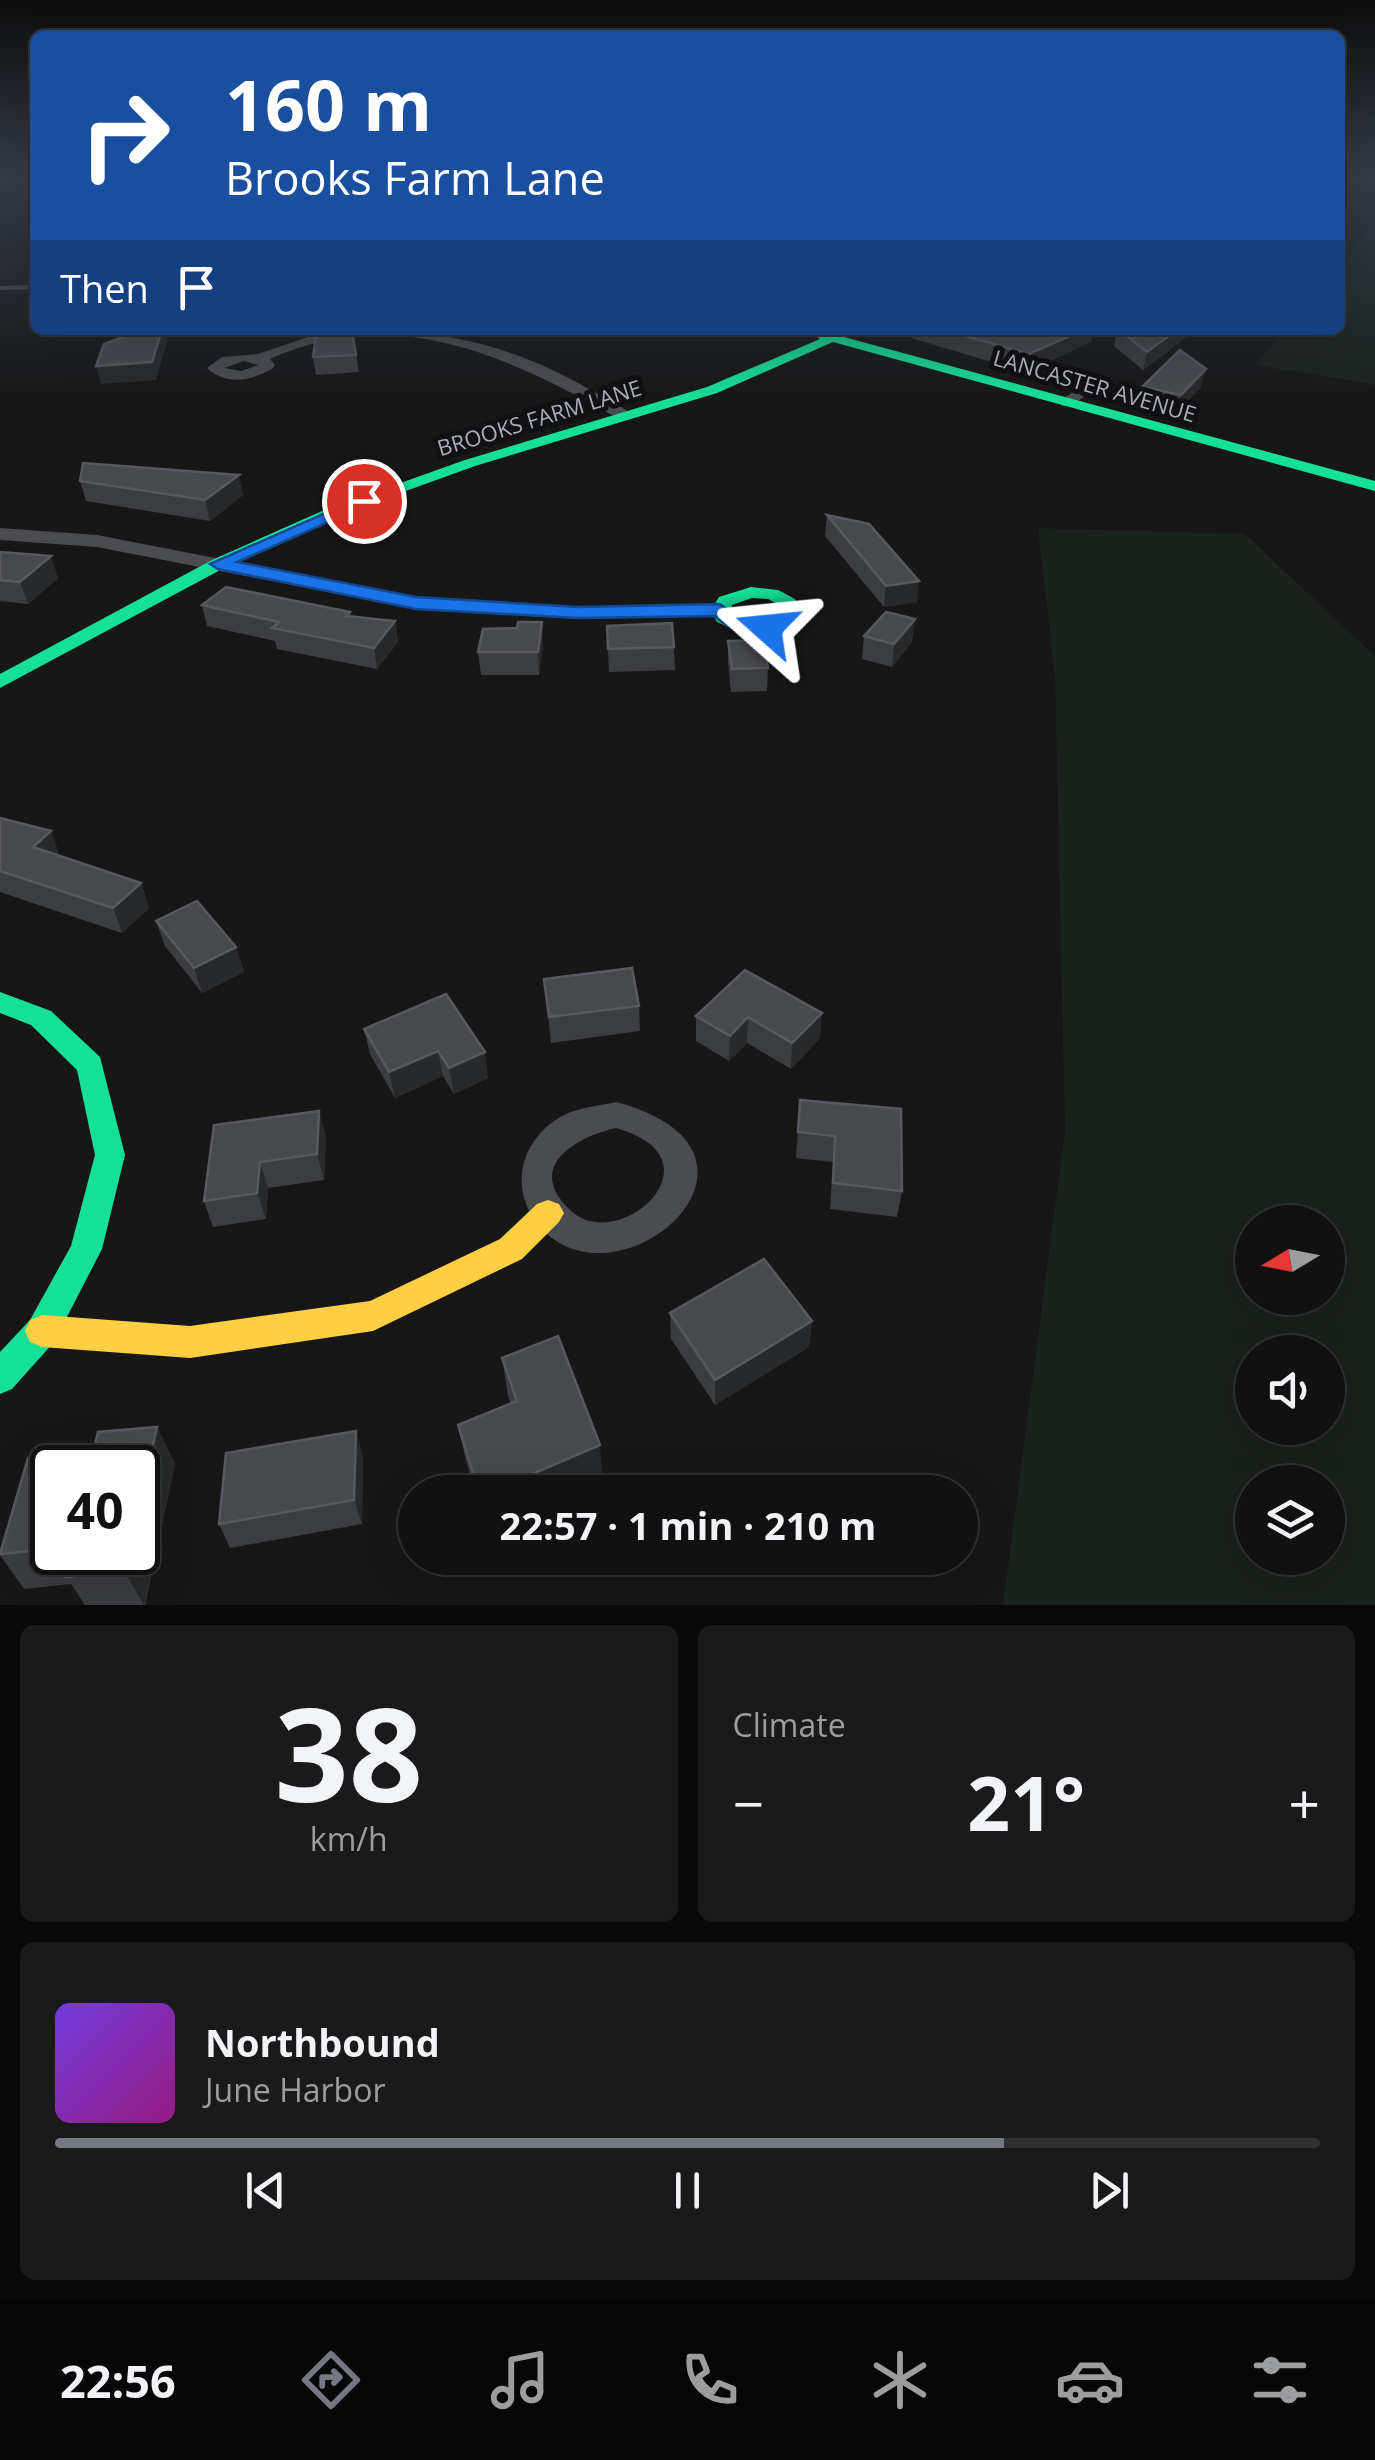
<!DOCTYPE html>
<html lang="en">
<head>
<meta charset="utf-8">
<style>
	:root { --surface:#111; --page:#1a1a1a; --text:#f1f3f6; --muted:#9c9d9f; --line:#303131; --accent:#757880 }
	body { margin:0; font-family:"Open Sans",sans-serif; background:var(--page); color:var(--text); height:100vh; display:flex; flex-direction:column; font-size:38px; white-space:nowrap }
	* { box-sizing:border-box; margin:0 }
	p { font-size:32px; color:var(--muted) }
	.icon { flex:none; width:55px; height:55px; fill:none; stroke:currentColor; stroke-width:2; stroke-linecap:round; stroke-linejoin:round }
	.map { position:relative; height:1605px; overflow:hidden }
	.details { display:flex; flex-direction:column; gap:20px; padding:20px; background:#090909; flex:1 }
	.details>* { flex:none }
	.banner { position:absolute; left:30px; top:30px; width:1315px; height:305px; border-radius:15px; box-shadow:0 10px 40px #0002,0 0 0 2px var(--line); background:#1a4fa0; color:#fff; overflow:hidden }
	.needle { width:65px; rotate:260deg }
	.fabs { position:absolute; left:1235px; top:1205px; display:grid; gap:20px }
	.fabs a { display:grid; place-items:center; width:110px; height:110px; border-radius:50%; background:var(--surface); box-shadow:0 10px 40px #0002,0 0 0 2px var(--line); font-size:50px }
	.speed { position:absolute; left:30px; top:1445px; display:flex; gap:20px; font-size:50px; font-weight:700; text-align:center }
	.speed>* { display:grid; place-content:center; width:130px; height:130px; border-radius:50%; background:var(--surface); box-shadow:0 10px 40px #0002,0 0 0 2px var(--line); line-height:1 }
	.speed .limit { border:5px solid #111; border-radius:15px; background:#fff; color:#111 }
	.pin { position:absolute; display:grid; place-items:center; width:85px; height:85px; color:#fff; margin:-42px; border:5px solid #fff; border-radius:50%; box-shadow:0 2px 10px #0007 }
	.me { position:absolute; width:110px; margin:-55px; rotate:288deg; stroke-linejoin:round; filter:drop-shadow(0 0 8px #0008) }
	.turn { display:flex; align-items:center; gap:35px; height:210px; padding:0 30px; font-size:45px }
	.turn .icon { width:130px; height:130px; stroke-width:2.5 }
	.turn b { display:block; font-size:70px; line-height:85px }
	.then { display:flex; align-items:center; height:95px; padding:0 30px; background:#0003; gap:20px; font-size:38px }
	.big { font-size:75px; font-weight:700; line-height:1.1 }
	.details .card { flex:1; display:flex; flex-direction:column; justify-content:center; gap:15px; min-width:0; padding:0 35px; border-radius:15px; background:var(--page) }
	.details .dial { align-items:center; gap:0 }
	.dial b { font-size:130px; line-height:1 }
	.song { display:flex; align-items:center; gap:30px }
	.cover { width:120px; height:120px; border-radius:15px; background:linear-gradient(135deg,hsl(260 70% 55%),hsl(310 70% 35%)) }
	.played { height:10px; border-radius:5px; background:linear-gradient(90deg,var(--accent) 75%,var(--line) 75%) }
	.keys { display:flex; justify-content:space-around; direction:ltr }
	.heat { display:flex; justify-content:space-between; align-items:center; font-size:55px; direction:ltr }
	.details .tiles { flex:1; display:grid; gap:20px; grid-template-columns:1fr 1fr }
	.card:last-child { grid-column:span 2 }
	.trip { position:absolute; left:398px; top:1475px; width:580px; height:100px; border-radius:50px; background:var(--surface); box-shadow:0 10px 40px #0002,0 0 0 2px var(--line); font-weight:700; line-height:100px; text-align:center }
	.menu { display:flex; height:160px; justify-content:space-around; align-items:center; background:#070707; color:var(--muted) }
	.menu .icon { width:70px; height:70px }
	.menu .on { color:var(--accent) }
	.menu b { font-size:45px; color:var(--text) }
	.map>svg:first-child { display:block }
	.green { fill:#1b211c; fill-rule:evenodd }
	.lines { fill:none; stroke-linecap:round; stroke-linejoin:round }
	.lane { fill:#4b4c50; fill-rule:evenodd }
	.street { fill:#4b4c50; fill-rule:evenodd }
	.fast { fill:#16e098; fill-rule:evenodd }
	.slow { fill:#ffcf43; fill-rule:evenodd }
	.wall { fill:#3c3d40; fill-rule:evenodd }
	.shaded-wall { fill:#28292a }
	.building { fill:#48494d; stroke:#57595e; stroke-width:2.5 }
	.route { fill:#1a73e8; stroke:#114b97; stroke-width:2.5 }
	.labels { text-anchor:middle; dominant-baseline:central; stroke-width:10; stroke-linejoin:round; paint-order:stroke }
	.far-street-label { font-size:22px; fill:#a8adb8; stroke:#111113 }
</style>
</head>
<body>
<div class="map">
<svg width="1375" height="1605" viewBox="0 0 1375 1605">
	<rect width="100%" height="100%" fill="#171717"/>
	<g class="green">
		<path d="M1375,223V385L1255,365L1285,330H1340V264Z"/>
		<path d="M1038,528L1245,534L1375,656V1605H1003L1065,1130L1055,678ZM1252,1222H1328V1298H1252ZM1252,1352H1328V1428H1252ZM1252,1482H1328V1558H1252Z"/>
	</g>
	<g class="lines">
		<g class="lane">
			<path d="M35,185V189L27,190L35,192V196L18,190Z"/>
			<path d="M35,285V289L0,290V286Z"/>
		</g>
		<g class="street">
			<path d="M1348,177H1375V181Z"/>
			<path d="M349,330C438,330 501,341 580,384C597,394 619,403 633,416L619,419C509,357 397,302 270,359L275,365L273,368C252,381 226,386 207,368L222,357L258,354L311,336ZM244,361L259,365L241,371L224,368Z"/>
			<path d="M1097,377L1102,378V384L1071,406H1061V400Z"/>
			<path d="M0,528L97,535L415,597L578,607L720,604L730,610L720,616L578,619L415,609L97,547L0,540Z"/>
			<path d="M616,1102C803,1152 621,1315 541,1228C507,1190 520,1138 564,1115C580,1107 599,1106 616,1102ZM616,1128C727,1159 617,1258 569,1209C525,1166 576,1137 616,1128Z"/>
		</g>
		<g class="fast">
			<path d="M840,330H856L844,337L1375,481V491L833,342L717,393L475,466L334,517L224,568L0,688V674L212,560L322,511L465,460L707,387L820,339L815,335L817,332L831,334Z"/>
			<path d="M751,587L778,590L795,599L801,615C779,639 745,636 717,622L711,610L719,597ZM752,598L768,599L781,606L782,613L759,622L731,615L732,605Z"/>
			<path d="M0,992L51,1011L100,1057L125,1155L102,1249L54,1342L12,1389L0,1394V1352L30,1320L71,1246L95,1155L77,1070L31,1025L0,1013Z"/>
		</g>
		<path class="slow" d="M548,1200L559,1204L564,1213L559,1222L522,1259L373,1331L190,1358L42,1347L30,1342L25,1331L30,1320L42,1315L190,1326L370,1301L500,1239L537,1204Z"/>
	</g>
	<g class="wall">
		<path d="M352,330L359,372L316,375L313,357Z"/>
		<path d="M912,330H1093L1091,342L1026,372L911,338Z"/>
		<path d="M1117,330H1196L1143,370L1114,346Z"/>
		<path d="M1142,387H1201L1176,413L1138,405Z"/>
		<path d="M80,481L243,495L210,521L86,501Z"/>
		<path d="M827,515L917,602L884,607L825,536Z"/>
		<path d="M0,552L58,578L28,604L0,601Z"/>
		<path d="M202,605L350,612L351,616L395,621L398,642L377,669L277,649L275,641L207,626Z"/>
		<path d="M607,626L674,647L675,670L609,672Z"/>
		<path d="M864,636L912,642L892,667L862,659Z"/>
		<path d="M728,641L768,668L767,691L731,692L728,663Z"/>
		<path d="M543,644L539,675H481L478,652Z"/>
		<path d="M0,818L60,856L141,883L149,908L122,933L0,892Z"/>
		<path d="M156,921L236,947L244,972L202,993L165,946Z"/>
		<path d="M745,970L820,1038L791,1069L747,1043L729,1061L696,1041V1016Z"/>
		<path d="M544,979L639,1006L640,1031L551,1043Z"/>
		<path d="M446,994L488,1078L454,1094L443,1076L395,1098L370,1054L364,1029Z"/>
		<path d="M800,1100L902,1191L897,1217L830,1209L833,1162L796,1158Z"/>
		<path d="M214,1125L326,1136L324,1180L268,1188L266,1219L213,1227L204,1201Z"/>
		<path d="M670,1313L812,1321L809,1347L715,1405L671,1339Z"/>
		<path d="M502,1358L603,1481L578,1492H475L466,1461L458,1425L511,1404L508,1396Z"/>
		<path d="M157,1427L175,1464L145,1605H85L71,1584L24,1589L0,1555V1551L28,1458L93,1452L98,1432ZM52,1468H138V1552H52Z"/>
		<path d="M363,1456L362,1524L230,1548L219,1524Z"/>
	</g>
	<g class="shaded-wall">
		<path d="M162,330H166L168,339L156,380L101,384L96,366Z"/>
		<path d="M1083,330H1093L1091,342L1026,372L1029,354Z"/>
		<path d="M1177,330H1196L1143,370L1147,352Z"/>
		<path d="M1206,369L1201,387L1176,413L1181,395Z"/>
		<path d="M239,475L243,495L210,521L205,500Z"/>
		<path d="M51,556L58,578L28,604L20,582Z"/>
		<path d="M919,581L917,602L884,607L886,586Z"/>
		<path d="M915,619L912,642L892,667L894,644Z"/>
		<path d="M395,621L398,642L377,669L374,648Z"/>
		<path d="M542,622L543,644L539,675L538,652Z"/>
		<path d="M51,831L60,856L33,847Z"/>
		<path d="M141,883L149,908L122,933L113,908Z"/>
		<path d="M236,947L244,972L202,993L194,968Z"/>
		<path d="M822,1013L820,1038L791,1069L792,1043Z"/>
		<path d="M748,1017L747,1043L729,1061L730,1036Z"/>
		<path d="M438,1051L443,1076L395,1098L389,1072Z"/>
		<path d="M485,1052L488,1078L454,1094L449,1068Z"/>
		<path d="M319,1111L326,1136L324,1180L317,1154Z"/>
		<path d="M260,1162L268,1188L266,1219L257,1193Z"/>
		<path d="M812,1321L809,1347L715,1405V1380Z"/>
		<path d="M157,1427L175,1464L144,1605L124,1571L128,1552H138V1513Z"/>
		<path d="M356,1431L363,1456L362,1524L354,1500Z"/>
		<path d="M600,1445L603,1481L578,1492H490Z"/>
	</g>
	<g class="building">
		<path d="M143,330H162L152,362L96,366L104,344Z"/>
		<path d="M317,330H352L356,355L313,357Z"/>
		<path d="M944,330H1083L1029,354Z"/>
		<path d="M1119,330H1177L1147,352Z"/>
		<path d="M1180,350L1206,369L1181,395L1142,387Z"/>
		<path d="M83,463L239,475L205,500L80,481Z"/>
		<path d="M827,515L869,524L919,581L886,586Z"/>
		<path d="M0,552L51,556L20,582L0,580Z"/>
		<path d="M226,587L350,612L346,616L395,621L374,648L272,628L279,622L202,605Z"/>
		<path d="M886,612L915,619L894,644L864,636Z"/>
		<path d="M518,622H542L538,652H478L483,629L517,628Z"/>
		<path d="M672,623L674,647L608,649L607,626Z"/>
		<path d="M764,640L768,668L732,669L728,641Z"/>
		<path d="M0,818L51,831L33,847L141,883L113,908L0,871Z"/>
		<path d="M197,901L236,947L194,968L156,921Z"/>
		<path d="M632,968L639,1006L549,1017L544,979Z"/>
		<path d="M745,970L822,1013L792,1043L748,1017L730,1036L696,1016Z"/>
		<path d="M446,994L485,1052L449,1068L438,1051L389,1072L364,1029Z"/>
		<path d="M800,1100L901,1109L902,1191L833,1183L835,1136L798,1132Z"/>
		<path d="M319,1111L317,1154L260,1162L257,1193L204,1201L214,1125Z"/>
		<path d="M764,1259L812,1321L715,1380L670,1313Z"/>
		<path d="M558,1336L600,1445L490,1492H479L458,1425L517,1401L502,1358Z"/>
		<path d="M157,1427L138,1513V1468H52V1549L0,1554L28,1458L93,1452L98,1432Z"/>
		<path d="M356,1431L354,1500L219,1524L226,1453Z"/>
		<path d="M72,1552H128L124,1571L66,1577Z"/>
	</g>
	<linearGradient id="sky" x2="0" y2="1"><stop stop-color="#0d0d0d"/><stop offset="0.44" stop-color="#363c47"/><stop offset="1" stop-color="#363c47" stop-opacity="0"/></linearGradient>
	<rect width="1375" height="401" fill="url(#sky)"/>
	<path class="route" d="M364,496L372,501L369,504L237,562L416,597L578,607L720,604L738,618L774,624L776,628C760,640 728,630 715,616L578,618L416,609L218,569L210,564Z"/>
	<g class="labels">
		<g class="far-street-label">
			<text transform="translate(1095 385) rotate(16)">LANCASTER AVENUE</text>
			<text transform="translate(539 417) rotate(-17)">BROOKS FARM LANE</text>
		</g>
	</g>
</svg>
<div class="fabs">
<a><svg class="needle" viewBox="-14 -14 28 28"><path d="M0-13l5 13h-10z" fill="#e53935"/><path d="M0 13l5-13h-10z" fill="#9c9d9f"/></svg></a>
<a><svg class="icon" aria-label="sound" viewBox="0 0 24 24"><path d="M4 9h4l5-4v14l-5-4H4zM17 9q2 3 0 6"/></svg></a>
<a><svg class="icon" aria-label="layers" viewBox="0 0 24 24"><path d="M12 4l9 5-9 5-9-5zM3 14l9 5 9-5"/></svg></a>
</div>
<div class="speed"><div class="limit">40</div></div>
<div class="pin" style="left:364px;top:501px;background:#d93025"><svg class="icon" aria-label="arrive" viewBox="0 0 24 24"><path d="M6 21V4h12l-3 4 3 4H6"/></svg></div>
<svg class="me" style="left:767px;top:628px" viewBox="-20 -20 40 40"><path d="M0-17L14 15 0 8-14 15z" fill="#1a73e8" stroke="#fff" stroke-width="4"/></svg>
<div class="trip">22:57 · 1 min · 210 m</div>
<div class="banner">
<div class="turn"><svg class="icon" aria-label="right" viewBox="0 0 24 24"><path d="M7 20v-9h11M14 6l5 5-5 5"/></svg><div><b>160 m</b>Brooks Farm Lane</div></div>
<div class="then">Then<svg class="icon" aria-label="arrive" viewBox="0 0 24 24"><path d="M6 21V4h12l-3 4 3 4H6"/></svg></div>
</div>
</div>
<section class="details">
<div class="tiles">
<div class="card dial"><b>38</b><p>km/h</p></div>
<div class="card"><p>Climate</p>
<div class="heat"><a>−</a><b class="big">21°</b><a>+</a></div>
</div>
<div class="card">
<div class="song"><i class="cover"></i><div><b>Northbound</b><p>June Harbor</p></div></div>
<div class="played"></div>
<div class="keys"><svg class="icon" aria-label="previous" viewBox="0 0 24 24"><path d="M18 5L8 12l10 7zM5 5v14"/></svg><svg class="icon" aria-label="pause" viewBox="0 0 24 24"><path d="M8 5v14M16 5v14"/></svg><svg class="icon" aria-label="next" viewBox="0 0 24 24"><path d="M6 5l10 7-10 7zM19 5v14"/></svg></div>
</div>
</div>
</section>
<nav class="menu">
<b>22:56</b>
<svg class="icon on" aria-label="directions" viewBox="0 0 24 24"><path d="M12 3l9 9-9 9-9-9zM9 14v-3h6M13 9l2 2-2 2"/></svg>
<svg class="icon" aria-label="music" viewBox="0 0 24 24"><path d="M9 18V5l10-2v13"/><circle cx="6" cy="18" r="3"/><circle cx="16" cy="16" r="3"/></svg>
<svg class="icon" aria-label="phone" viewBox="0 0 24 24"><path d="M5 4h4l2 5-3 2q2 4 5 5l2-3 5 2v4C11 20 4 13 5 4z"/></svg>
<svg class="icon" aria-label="climate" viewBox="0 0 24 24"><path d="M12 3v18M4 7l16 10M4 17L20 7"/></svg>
<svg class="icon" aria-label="car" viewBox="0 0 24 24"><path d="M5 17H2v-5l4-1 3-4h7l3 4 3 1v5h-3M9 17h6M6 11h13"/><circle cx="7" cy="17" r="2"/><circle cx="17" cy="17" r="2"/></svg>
<svg class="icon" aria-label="filters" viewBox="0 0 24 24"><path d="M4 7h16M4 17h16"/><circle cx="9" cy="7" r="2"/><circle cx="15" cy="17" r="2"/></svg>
</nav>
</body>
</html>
